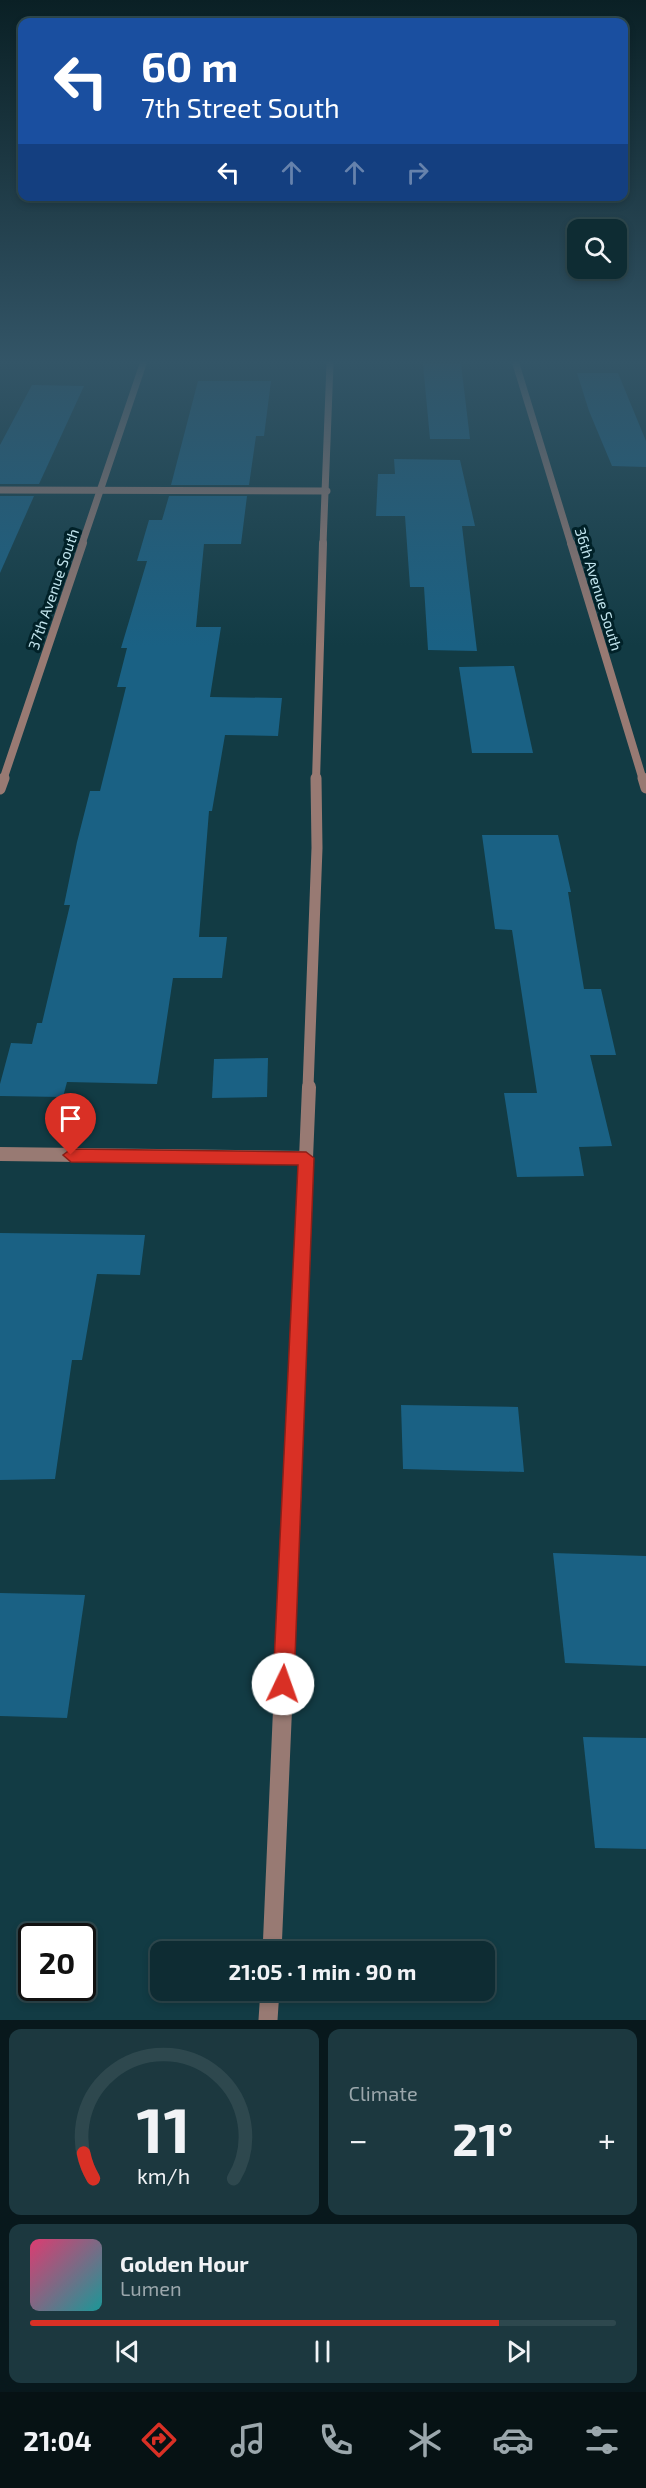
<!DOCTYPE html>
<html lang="en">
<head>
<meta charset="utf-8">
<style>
	:root { --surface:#0e2c33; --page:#1c383f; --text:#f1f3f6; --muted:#9ba7ac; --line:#2e484e; --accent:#d93025 }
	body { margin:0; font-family:"Exo 2",sans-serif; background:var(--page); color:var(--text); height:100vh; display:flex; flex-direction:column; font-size:22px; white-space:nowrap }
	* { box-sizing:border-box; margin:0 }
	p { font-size:20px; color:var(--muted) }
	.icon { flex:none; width:33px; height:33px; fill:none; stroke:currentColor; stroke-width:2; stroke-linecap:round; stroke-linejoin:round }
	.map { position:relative; height:2020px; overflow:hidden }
	.drawer { display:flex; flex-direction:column; gap:9px; padding:9px; background:#08181c; flex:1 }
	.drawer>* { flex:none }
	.top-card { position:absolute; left:18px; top:18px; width:610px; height:183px; border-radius:12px; box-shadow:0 3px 9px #0003,0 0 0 2px var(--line); background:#1a4fa0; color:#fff; overflow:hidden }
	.controls { position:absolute; left:567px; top:219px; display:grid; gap:12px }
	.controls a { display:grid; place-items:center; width:60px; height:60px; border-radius:12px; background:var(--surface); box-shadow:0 3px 9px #0003,0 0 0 2px var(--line); font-size:30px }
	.speed { position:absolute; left:18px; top:1923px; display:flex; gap:12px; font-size:30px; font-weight:700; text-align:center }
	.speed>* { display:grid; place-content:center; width:78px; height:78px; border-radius:50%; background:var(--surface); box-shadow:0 3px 9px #0003,0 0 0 2px var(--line); line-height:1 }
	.speed .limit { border:3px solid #111; border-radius:9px; background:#fff; color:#111 }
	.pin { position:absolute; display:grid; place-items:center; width:51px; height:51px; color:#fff; margin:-62px -26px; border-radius:50% 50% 50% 0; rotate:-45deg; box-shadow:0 0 6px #0007 }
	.pin .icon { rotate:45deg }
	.me { position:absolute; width:66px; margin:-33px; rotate:3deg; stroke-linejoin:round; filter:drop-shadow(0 0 4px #0008) }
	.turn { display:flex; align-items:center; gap:21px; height:126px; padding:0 24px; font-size:27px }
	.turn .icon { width:78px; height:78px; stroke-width:2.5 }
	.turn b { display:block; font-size:42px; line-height:51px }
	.lanes { display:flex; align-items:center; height:57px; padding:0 24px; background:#0003; justify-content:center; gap:30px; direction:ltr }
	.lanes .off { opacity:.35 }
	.big { font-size:45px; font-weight:700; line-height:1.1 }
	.drawer .card { flex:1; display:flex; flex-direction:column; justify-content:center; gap:9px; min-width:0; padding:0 21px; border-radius:12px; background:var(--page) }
	.drawer .dial { align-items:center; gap:0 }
	.dial svg { height:156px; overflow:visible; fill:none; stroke:var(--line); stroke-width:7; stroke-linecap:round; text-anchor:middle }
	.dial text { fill:var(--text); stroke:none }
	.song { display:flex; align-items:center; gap:18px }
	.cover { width:72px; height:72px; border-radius:9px; background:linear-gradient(135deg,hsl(340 70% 55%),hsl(180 70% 35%)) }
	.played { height:6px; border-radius:3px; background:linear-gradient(90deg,var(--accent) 80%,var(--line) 80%) }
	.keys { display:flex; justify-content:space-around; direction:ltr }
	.heat { display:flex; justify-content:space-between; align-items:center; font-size:33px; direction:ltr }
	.drawer .tiles { flex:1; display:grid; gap:9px; grid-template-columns:1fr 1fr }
	.card:last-child { grid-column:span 2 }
	.trip { position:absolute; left:150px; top:1941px; width:345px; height:60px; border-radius:12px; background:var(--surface); box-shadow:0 3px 9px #0003,0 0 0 2px var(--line); font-weight:700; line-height:60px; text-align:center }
	.dock { display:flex; height:96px; justify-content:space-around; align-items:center; background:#061214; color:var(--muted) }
	.dock .icon { width:42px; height:42px }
	.dock .active { color:var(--accent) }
	.dock b { font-size:27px; color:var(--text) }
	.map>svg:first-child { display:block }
	.building { fill:#1a6184 }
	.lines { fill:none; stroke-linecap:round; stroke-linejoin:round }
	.service-far4 { stroke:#987a73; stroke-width:7 }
	.service-far3 { stroke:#987a73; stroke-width:8 }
	.service-far2 { stroke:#987a73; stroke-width:11 }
	.service-far1 { stroke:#987a73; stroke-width:14 }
	.service { stroke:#987a73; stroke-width:19 }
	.minor-far3 { stroke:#987a73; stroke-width:7 }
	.minor-far2 { stroke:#987a73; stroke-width:8 }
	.minor-far1 { stroke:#987a73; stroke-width:11 }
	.minor { stroke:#987a73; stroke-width:14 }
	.route { fill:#d93025; stroke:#8d1f18; stroke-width:1.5 }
	.labels { text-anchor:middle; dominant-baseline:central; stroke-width:6; stroke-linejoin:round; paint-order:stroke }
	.far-street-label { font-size:15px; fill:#c0e3ec; stroke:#012128 }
</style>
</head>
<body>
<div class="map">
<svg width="646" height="2020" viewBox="0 0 646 2020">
	<rect width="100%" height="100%" fill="#123b44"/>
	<g class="building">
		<path d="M423,364H461L470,439H430Z"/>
		<path d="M577,373H618L646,441V467L612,466L589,411Z"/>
		<path d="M198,381H271L264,436H256L249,485H171Z"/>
		<path d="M32,385L84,386L39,484H0V445Z"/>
		<path d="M394,459L460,460L475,526H462L477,651L428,650L424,587H410L405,516H376L378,474H395Z"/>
		<path d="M0,496H34L0,573Z"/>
		<path d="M169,496H247L241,544H204L196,627H221L210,697L282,698L278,736L225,735L212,811H209L199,937H227L222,978H173L157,1084L67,1082L63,1097L0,1096V1084L11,1043L32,1044L37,1023H42L70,905H64L77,842L90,791H100L126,687H117L127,648H121L147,561H137L149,520H162Z"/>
		<path d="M514,666L533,753H472L459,667Z"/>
		<path d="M482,835H558L571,892H568L584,989H601L616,1055H590L612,1146L579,1147L584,1176L517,1177L504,1093H537L512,930L495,929Z"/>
		<path d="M268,1058L267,1097L212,1098L214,1059Z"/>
		<path d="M0,1233L145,1235L140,1275L97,1274L82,1360H72L55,1479L0,1480Z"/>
		<path d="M401,1405L518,1407L524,1472L403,1469Z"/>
		<path d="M553,1553L646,1556V1666L565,1663Z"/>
		<path d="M0,1593L85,1595L67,1718L0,1716Z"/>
		<path d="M583,1737L646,1738V1849L595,1848Z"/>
	</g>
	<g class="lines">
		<path class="service-far4" d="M323,544L330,364"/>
		<path class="service-far3" d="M316,780L323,543"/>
		<path class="service-far2" d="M308,1088L317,848L316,778"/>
		<path class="service-far1" d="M292,1492L309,1087"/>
		<g class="service">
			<path d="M272,1952L292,1491"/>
			<path d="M268,2020L270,1990"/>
		</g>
		<g class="minor-far3">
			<path d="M516,364L571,544"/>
			<path d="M0,490L327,491"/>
			<path d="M82,544L143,364"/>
		</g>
		<g class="minor-far2">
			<path d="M571,543L643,780"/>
			<path d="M3,780L83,543"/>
		</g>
		<g class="minor-far1">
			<path d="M643,778L646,788"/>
			<path d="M0,789L4,778"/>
		</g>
		<path class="minor" d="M0,1154L306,1158"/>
	</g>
	<linearGradient id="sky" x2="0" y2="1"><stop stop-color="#0a2025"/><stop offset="0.56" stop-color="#335567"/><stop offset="1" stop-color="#335567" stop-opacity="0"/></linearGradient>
	<rect width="646" height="646" fill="url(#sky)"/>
	<path class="route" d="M71,1149L306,1152L314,1158L294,1684L291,1692L283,1695L276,1692L273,1684L298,1165L71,1162L63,1155Z"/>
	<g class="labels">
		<g class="far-street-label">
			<text transform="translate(53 589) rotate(-71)">37th Avenue South</text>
			<text transform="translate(599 589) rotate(73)">36th Avenue South</text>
		</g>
	</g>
</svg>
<div class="controls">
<a><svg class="icon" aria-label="search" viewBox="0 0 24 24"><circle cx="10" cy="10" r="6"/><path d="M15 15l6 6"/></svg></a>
</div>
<div class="speed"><div class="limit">20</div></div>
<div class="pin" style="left:71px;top:1155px;background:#d93025"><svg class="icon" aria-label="arrive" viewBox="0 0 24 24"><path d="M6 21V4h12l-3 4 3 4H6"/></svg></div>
<svg class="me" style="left:283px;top:1684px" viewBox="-20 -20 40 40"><circle r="19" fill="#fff"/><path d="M0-13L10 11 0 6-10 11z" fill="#d93025"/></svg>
<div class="trip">21:05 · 1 min · 90 m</div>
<div class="top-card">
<div class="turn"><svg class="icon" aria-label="left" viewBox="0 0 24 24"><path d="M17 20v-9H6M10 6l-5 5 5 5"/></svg><div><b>60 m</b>7th Street South</div></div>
<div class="lanes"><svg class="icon" aria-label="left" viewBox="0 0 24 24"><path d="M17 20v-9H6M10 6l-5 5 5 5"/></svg><svg class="icon off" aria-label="ahead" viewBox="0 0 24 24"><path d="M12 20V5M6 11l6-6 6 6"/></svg><svg class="icon off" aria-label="ahead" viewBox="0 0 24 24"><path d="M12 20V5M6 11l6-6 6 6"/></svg><svg class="icon off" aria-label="right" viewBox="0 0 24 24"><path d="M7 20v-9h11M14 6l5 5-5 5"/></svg></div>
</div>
</div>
<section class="drawer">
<div class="tiles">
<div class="card dial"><svg viewBox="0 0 100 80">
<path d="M14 69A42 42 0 1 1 86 69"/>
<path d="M14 69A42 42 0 0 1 9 56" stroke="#d93025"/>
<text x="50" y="56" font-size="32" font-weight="700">11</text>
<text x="50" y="72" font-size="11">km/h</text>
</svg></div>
<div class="card"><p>Climate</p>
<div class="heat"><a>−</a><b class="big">21°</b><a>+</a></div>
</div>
<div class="card">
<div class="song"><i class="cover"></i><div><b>Golden Hour</b><p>Lumen</p></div></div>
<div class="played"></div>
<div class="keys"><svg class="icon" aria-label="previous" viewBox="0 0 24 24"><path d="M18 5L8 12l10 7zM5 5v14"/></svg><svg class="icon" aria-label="pause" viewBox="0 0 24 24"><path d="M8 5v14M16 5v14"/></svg><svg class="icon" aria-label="next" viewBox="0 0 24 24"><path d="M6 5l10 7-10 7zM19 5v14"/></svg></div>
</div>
</div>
</section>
<nav class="dock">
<b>21:04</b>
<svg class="icon active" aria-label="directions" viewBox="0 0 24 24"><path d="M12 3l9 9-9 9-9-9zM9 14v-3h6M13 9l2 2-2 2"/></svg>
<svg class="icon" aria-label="music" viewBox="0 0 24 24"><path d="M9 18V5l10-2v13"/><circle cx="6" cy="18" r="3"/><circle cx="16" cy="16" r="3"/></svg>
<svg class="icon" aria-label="phone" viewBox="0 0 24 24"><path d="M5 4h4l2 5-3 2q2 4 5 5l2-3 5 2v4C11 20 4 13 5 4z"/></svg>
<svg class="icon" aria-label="climate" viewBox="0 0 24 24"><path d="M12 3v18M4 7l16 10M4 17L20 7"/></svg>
<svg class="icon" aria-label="car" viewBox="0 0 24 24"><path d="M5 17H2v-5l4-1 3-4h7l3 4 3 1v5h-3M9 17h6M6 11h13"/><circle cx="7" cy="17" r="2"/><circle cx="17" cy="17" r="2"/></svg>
<svg class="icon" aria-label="filters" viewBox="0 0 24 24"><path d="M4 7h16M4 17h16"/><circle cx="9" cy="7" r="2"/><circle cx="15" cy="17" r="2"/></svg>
</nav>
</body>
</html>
